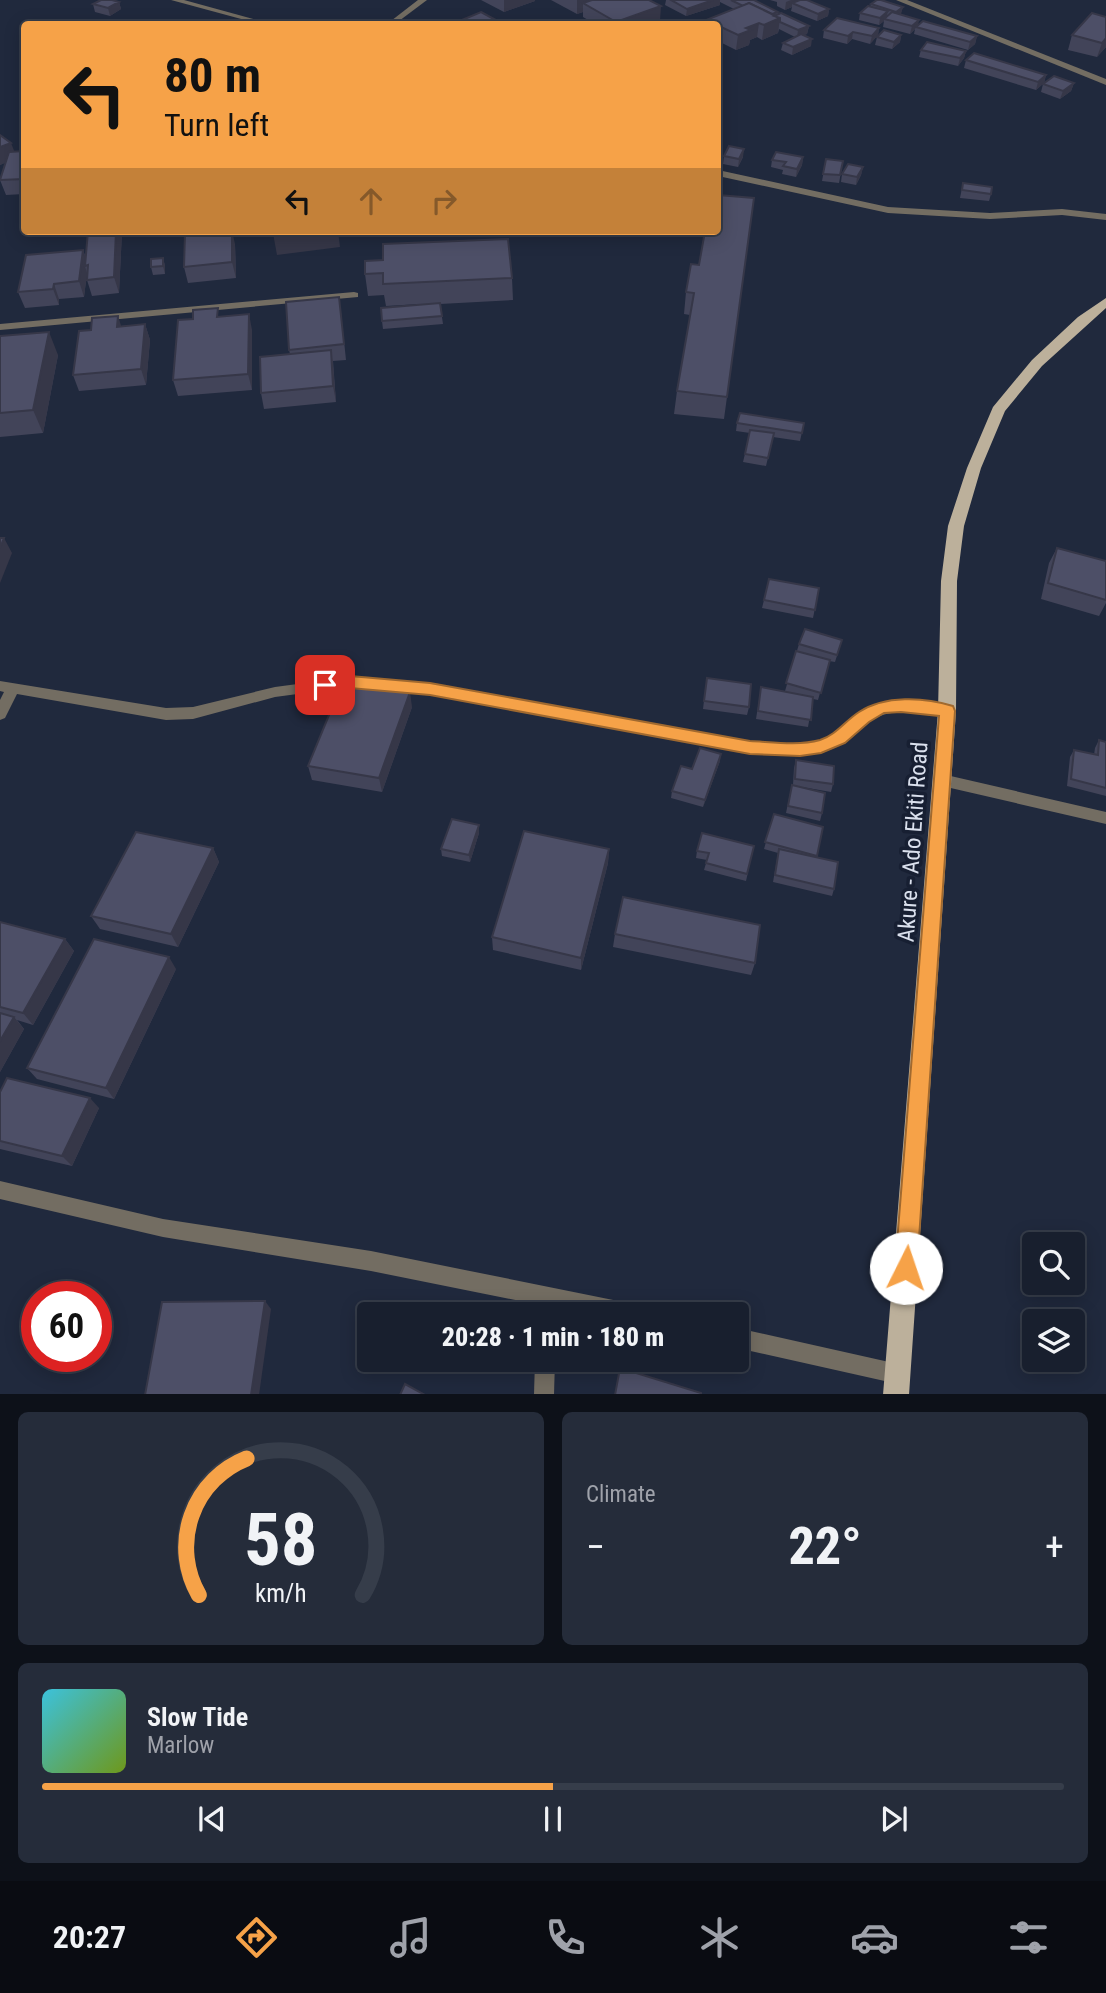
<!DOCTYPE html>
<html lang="en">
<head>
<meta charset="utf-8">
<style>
	:root { --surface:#181f2e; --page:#252c3a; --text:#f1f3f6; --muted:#9fa2aa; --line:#363d4a; --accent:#f6a248 }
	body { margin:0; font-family:"Roboto Condensed",sans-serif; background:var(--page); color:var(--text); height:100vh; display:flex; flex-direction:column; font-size:26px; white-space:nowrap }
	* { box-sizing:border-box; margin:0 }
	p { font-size:23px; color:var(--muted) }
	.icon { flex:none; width:38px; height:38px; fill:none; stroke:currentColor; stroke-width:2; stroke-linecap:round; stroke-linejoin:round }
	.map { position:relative; height:1394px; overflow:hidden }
	.sheet { display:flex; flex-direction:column; gap:18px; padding:18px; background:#0d1119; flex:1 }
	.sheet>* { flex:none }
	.hud { position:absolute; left:21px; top:21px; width:700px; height:214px; border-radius:7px; box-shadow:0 4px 18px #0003,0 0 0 2px var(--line); background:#f6a248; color:#111; overflow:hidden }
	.tools { position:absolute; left:1022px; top:1232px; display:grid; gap:14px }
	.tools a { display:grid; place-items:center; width:63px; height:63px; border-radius:7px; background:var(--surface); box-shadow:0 4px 18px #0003,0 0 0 2px var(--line); font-size:35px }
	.speed { position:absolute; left:21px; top:1281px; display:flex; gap:14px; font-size:35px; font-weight:700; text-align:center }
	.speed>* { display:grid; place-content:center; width:91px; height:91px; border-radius:50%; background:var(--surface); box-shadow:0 4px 18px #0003,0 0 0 2px var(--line); line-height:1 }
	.speed .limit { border:10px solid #d22; background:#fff; color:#111 }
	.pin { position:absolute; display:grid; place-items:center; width:60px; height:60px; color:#fff; margin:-30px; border-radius:14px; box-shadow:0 4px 10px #0006 }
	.me { position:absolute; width:77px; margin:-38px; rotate:4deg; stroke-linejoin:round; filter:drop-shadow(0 0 5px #0008) }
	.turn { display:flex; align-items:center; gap:24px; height:147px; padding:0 28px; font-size:32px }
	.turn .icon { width:91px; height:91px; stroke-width:2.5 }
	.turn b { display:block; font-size:49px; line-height:60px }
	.lanes { display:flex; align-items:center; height:66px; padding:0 28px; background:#0003; justify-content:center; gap:35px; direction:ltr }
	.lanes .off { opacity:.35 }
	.big { font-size:52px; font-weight:800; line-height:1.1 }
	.sheet .tile { flex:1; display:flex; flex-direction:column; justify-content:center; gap:10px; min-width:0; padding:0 24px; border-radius:10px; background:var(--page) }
	.sheet .dial { align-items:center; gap:0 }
	.dial svg { height:182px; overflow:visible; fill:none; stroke:var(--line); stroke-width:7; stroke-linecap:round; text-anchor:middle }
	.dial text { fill:var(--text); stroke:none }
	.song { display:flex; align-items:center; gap:21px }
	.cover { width:84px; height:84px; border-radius:10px; background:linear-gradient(135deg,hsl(190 70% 55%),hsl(80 70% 35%)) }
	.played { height:7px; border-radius:4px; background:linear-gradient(90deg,var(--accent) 50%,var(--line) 50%) }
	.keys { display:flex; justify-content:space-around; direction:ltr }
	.heat { display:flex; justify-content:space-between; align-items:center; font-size:38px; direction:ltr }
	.sheet .tiles { flex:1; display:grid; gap:18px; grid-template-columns:1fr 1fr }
	.tile:last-child { grid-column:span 2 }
	.trip { position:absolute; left:357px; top:1302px; width:392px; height:70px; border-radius:7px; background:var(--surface); box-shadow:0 4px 18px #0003,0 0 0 2px var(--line); font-weight:800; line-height:70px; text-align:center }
	.menu { display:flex; height:112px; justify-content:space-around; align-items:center; background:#0a0c12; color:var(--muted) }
	.menu .icon { width:49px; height:49px }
	.menu .current { color:var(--accent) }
	.menu b { font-size:32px; color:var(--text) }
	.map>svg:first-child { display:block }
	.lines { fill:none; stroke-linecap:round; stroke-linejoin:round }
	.minor { fill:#736d62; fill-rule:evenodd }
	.primary { fill:#bcb09b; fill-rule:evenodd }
	.wall { fill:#424459 }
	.shaded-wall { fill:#363748 }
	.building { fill:#4d4f67; stroke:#363748; stroke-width:2 }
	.route { fill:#f6a248; stroke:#a0692f; stroke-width:2 }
	.labels { text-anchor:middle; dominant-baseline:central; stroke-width:7; stroke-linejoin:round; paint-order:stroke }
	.street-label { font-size:23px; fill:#dae0ed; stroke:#171f32 }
</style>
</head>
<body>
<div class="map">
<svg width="1106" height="1395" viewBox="0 0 1106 1395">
	<rect width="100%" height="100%" fill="#20293d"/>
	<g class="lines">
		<g class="minor">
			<path d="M171,0H184L271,24H260Z"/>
			<path d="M418,0H427L395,24H387Z"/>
			<path d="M896,0H907L1106,79V85Z"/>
			<path d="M718,170L888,207L990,213L1062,209L1106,214V220L1062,215L990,219L888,213L718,176Z"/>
			<path d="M354,292L358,293V297L0,330V324Z"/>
			<path d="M350,677L430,684L750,741C772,742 800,748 821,741C835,736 845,723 857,715C883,696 922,697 952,707L954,711L952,715L947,717C920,713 891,706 867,723C855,731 846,743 832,749C806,760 777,754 750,753L430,694L350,687L275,697L193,719L166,720L17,694L5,718L0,720V700L4,692L0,691V681L166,708L193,707L275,687Z"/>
			<path d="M942,774L1106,812V824L942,786L937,784L935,780L937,776Z"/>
			<path d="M0,1181L163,1219L371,1251L633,1304L640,1307L643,1314H586L555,1308V1314H535V1304L371,1271L163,1237L0,1199Z"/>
			<path d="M737,1328L898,1364L905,1367L908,1374L905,1381L898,1384L737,1348Z"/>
			<path d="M535,1360H555L554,1395H534Z"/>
		</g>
		<path class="primary" d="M1106,298V308L1042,366L1005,411L981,468L964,526L957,581L956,711L909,1395H883L938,711L941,581L948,526L967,468L993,407L1032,360L1078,317Z"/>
	</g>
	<g class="wall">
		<path d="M481,0H535V1L504,12Z"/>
		<path d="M551,0H651H650L660,21L648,24H595L583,17V12L577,14Z"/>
		<path d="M666,0H754L778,12V14L809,26L807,34L803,35L811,46L792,55L781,50L783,43L795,37L779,29L778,33L762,40L757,37L750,40L749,45L736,50L718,41V24H706V20L734,9L720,2V5L686,16L665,5Z"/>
		<path d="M770,0H798V1L829,9L828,16L817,21L791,11L792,7L785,10L777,6V2Z"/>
		<path d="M119,2L121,9L110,16L95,12L93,4Z"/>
		<path d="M871,4L903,7L900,15L918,25L977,36L975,44L968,50L914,34L915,29L910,34L883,27L884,21L879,25L859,20L860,13L870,7Z"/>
		<path d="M1092,13L1106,47L1097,57L1068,50L1072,35Z"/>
		<path d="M879,28L878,35L870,44L852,39L847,44L823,38L824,30Z"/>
		<path d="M901,35L900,42L892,49L875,45L877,37Z"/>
		<path d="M921,50L966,51L964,58L958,66L919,57Z"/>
		<path d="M966,60L1046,75L1044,83L1036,90L964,68Z"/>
		<path d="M1074,83L1071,91L1060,99L1041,92L1043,84Z"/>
		<path d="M0,135L14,151H24V194L6,195L0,180L6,162L0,165Z"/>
		<path d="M724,156L743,157L738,167L723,164Z"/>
		<path d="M803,157L802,165L796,177L782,174L783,170L771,167L772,160Z"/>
		<path d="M826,159L843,161L839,183L822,181Z"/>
		<path d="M863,167L861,175L856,185L841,182L842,174Z"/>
		<path d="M963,183L991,194L989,201L960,198Z"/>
		<path d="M754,198L724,419L674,414L677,391L690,315L684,314L686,292L699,265Z"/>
		<path d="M122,232L119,293L92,296L87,280V273L84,297L59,299V305L25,308L18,292L83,250L86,258Z"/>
		<path d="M235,244L236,278L188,283L184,267Z"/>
		<path d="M163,258L165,266V274L153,275L151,267Z"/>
		<path d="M365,261L512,278L513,300L440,304L443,324L383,329L382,321L420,304L386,306L384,295L368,296L365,274Z"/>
		<path d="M341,312L346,360L333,361L336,402L264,409L261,393L290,354L289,350Z"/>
		<path d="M220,317L252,330V390L178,396L173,380Z"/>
		<path d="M145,324L150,340L146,385L79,391L73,375L121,326Z"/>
		<path d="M0,336L58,355L43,433L0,437Z"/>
		<path d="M737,423H804L800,441L773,437L766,466L743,462L750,433L736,431Z"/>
		<path d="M1057,548L1106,561V603L1099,616L1041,599L1049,563Z"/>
		<path d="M819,588L813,618L762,608L764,600Z"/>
		<path d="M842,640L835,662L829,661L818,700L813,699L808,727L756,719L761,687L790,692L785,691L799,644Z"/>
		<path d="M707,678L749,707L747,715L703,709Z"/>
		<path d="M412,707L382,792L312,780L308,766Z"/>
		<path d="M1099,740L1106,742V796L1067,786L1070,757L1074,750L1094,755L1095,748Z"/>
		<path d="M796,760L833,784L831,792L802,787L822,813L820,821L786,813L790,793L792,785H793L794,768Z"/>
		<path d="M720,761L703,807L671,798L672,791L692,769Z"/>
		<path d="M774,814L823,827L816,858L834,889L832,896L773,882L778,853L764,849Z"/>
		<path d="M479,825V833L470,862L442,856L441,849Z"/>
		<path d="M754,846L746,881L704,870L707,860L696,858L697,851Z"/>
		<path d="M213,848L219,862L178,947L100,929L91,916Z"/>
		<path d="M609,849L608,863L581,970L493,950L492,937Z"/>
		<path d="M0,922L65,939L74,951L33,1025L17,1020L24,1029L0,1072Z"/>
		<path d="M615,934L755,963L751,975L613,947Z"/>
		<path d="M176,969L114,1099L37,1079L27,1068Z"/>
		<path d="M0,1092L99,1108L72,1166L0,1149Z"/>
	</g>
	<g class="shaded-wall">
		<path d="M504,0H535V1L504,12Z"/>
		<path d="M577,0H607L583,3V12L577,14Z"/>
		<path d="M713,0H720V5L686,16L687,9Z"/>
		<path d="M791,0H798L797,4L792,3V7L785,10L786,2Z"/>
		<path d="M119,2L121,9L110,16L108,8Z"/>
		<path d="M661,6L660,21L648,24H616V22Z"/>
		<path d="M903,7L901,14L894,19L896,12Z"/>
		<path d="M829,9L828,16L817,21L818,14Z"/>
		<path d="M888,11L886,19H884V21L879,25L880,18Z"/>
		<path d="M780,18L778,33L762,40L764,25Z"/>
		<path d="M919,20L918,27H916L915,29L910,34L912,26Z"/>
		<path d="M759,23L757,37L750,40L749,45L736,50L738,35L746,28Z"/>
		<path d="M809,26L807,34L797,38L798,30Z"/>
		<path d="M879,28L878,35L870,44L872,36Z"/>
		<path d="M853,32L852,39L847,44L848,36Z"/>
		<path d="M901,35L900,42L892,49L894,42Z"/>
		<path d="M977,36L975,44L968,50L970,42Z"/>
		<path d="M1106,38V47L1097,57L1102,43Z"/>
		<path d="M812,39L811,46L792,55L793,47Z"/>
		<path d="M966,51L964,58L958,66L960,58Z"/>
		<path d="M1046,75L1044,83L1036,90L1038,82Z"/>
		<path d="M1074,83L1071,91L1060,99L1063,91Z"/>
		<path d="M11,143L17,158L0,165V147Z"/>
		<path d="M744,149L743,157L738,167L739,159Z"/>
		<path d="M803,157L802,165L796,177L797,169Z"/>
		<path d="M863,167L861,175L856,185L857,177Z"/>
		<path d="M116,231H122V232L119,293L114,277Z"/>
		<path d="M232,231L235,244L236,278L232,262Z"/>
		<path d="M286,231H338L340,247L277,255L273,233Z"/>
		<path d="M83,250L88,265L85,266L87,273L84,297L79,281Z"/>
		<path d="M163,258L165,266V274L163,266Z"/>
		<path d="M54,284L59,299V305L53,289Z"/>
		<path d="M249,314L252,330V390L248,374Z"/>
		<path d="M118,316L123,332L117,327Z"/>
		<path d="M145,324L150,340L146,385L141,369Z"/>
		<path d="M49,332L58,355L43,433L33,410Z"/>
		<path d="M331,350L333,366L336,402L333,386Z"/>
		<path d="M4,538L12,553L0,583V548Z"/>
		<path d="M410,692L412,707L382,792L379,778Z"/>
		<path d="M721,754L720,761L703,807L705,800Z"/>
		<path d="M479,825V833L470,862L469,855Z"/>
		<path d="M213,848L219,862L178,947L171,934Z"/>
		<path d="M609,849L608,863L581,970V958Z"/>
		<path d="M65,939L74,951L33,1025L23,1013Z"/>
		<path d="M169,957L176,969L114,1099L106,1088Z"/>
		<path d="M14,1017L24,1029L0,1072V1041Z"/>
		<path d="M90,1098L99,1108L72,1166L62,1156Z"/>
		<path d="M265,1301L271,1309L259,1395H251Z"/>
	</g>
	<g class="building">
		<path d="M101,0H112L119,2L108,8L93,4Z"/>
		<path d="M592,0H649L661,6L616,22L583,3Z"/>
		<path d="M671,0H713L687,9Z"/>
		<path d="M731,0H754L778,12L772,14L749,3L743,6Z"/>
		<path d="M800,0H807L829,9L818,14L792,3Z"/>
		<path d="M877,0H881L903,7L896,12L871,4Z"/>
		<path d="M749,3L780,18L764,25L759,23L746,28L751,30L738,35L706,20Z"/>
		<path d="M868,6L888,11L880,18L860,13Z"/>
		<path d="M481,12L503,24H469L462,20Z"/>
		<path d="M892,12L919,20L912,26L884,19Z"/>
		<path d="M781,13L809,26L798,30L780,22V18L774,16Z"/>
		<path d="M1092,13L1106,17V38L1102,43L1072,35Z"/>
		<path d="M837,18L879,28L872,36L853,32L848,36L824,30Z"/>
		<path d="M923,21L977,36L970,42L916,27Z"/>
		<path d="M884,30L901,35L894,42L877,37Z"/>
		<path d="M801,34L812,39L793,47L783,43Z"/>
		<path d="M927,42L966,51L960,58L921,50Z"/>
		<path d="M974,53L1046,75L1038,82L966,60Z"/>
		<path d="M1054,76L1074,83L1063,91L1043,84Z"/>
		<path d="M0,135L11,143L0,147Z"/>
		<path d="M729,146L744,149L739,159L724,156Z"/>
		<path d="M24,151V179L0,180L9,152Z"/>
		<path d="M776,152L803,157L797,169L783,166L786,162L772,160Z"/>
		<path d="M826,159L843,161L840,175L823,174Z"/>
		<path d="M848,164L863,167L857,177L842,174Z"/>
		<path d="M963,183L992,187L991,194L962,190Z"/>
		<path d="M718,195L754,198L727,397L677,391L694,293L686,292L691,264L699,265L705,231H718Z"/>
		<path d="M88,231H116L114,277L87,280L88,265L85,266Z"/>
		<path d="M207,231H232V262L184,267L185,233Z"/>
		<path d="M508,239L512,278L383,284V273L365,274V261L383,260V244Z"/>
		<path d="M83,250L79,281L54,284L53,289L18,292L26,255Z"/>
		<path d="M163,258V266L151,267V259Z"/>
		<path d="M339,297L344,344L289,350L286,302Z"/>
		<path d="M440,303L442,316L382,321L381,308Z"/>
		<path d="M218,308L217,317L249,314L248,374L173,380L178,320L193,319V310Z"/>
		<path d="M118,316L117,327L145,324L141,369L73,375L79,331L91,330L92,318Z"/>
		<path d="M49,332L33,410L0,413V336Z"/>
		<path d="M331,350L333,386L261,393L260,357Z"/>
		<path d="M740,413L804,423L802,433L737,423Z"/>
		<path d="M750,430L774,433L768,458L745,454Z"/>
		<path d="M0,538H4L0,548Z"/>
		<path d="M1057,548L1106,561V600L1048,583Z"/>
		<path d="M769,579L819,588L815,610L764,600Z"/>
		<path d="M805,629L842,640L837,655L799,644Z"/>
		<path d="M796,651L830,660L821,693L786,683Z"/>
		<path d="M707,678L751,684L749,707L704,701Z"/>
		<path d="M343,681L410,692L379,778L308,766Z"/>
		<path d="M761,687L813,697L811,720L758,711Z"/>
		<path d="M1099,740L1106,742V788L1071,779L1074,750L1098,755Z"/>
		<path d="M700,748L721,754L705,800L672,791L681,766L692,769Z"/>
		<path d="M796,760L834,766L833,784L795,779Z"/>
		<path d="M792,785L825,793L822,813L788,806Z"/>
		<path d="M774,814L823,827L817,856L765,842Z"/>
		<path d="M452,819L479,825L469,855L441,849Z"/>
		<path d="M524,831L609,849L581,958L492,937Z"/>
		<path d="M136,832L213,848L171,934L91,916Z"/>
		<path d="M702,833L754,846L747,874L706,863L709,853L697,851Z"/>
		<path d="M779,849L838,862L834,889L775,875Z"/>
		<path d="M623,897L760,925L755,963L615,934Z"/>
		<path d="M0,922L65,939L23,1013L0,1007Z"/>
		<path d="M94,939L169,957L106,1088L27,1068Z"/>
		<path d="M0,1013L14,1017L0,1041Z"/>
		<path d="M7,1078L90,1098L62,1156L0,1141V1092Z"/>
		<path d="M265,1301L251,1395H145L162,1302Z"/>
		<path d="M620,1368L701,1393V1395H615Z"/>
		<path d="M405,1384L425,1395H400Z"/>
	</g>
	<path class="route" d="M350,676L430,683L750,741C772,742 798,746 820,740C836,735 845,721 859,712C885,695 924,697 953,706L955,711L917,1268L913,1276L906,1279L898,1276L895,1268L939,716L901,712L884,713L869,722L845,743L821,753L800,756L750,754L430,695L350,688L325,692L317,685L325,679Z"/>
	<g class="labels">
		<g class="street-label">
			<text transform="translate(913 842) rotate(-86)">Akure - Ado Ekiti Road</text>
		</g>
	</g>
</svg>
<div class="tools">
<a><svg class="icon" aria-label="search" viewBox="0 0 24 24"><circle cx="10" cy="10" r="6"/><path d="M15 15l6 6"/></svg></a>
<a><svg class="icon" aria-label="layers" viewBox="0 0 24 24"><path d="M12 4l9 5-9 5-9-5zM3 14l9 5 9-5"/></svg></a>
</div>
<div class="speed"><div class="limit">60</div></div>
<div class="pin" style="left:325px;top:685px;background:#d93025"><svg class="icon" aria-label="arrive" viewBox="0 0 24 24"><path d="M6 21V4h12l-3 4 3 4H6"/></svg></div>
<svg class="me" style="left:906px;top:1268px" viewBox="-20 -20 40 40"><circle r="19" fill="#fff"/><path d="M0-13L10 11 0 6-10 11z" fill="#f6a248"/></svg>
<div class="trip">20:28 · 1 min · 180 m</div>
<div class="hud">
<div class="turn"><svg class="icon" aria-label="left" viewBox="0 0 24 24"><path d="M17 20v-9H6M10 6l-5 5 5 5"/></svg><div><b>80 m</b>Turn left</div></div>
<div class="lanes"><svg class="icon" aria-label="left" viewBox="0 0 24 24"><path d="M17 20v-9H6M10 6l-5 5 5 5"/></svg><svg class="icon off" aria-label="ahead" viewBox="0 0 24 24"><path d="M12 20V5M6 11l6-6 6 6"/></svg><svg class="icon off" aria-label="right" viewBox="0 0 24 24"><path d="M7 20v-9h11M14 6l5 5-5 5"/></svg></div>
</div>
</div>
<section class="sheet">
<div class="tiles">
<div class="tile dial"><svg viewBox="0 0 100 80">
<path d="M14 69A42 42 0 1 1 86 69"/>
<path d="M14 69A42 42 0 0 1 35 9" stroke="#f6a248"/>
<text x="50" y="56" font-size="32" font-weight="700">58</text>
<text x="50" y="72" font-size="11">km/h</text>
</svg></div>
<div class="tile"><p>Climate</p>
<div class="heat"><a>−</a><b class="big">22°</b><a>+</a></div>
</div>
<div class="tile">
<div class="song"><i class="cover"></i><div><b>Slow Tide</b><p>Marlow</p></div></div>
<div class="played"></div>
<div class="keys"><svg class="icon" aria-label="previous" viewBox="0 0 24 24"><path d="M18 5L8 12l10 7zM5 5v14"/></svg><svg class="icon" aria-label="pause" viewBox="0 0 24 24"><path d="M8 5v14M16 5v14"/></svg><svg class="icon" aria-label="next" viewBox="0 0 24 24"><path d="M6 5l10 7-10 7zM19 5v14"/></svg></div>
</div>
</div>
</section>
<nav class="menu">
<b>20:27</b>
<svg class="icon current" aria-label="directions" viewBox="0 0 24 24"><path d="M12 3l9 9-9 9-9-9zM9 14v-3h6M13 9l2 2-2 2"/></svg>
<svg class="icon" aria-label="music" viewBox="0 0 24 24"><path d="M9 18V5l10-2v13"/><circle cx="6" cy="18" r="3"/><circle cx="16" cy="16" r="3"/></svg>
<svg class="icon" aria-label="phone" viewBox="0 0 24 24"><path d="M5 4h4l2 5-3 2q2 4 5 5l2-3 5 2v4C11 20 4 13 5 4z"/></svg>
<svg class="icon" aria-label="climate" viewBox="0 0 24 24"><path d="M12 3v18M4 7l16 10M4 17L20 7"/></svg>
<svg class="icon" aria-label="car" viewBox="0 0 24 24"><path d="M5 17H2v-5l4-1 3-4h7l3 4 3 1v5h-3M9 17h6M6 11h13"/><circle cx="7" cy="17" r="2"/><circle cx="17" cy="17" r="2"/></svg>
<svg class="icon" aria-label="filters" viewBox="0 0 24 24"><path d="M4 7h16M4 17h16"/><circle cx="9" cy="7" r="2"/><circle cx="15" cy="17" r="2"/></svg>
</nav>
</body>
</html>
